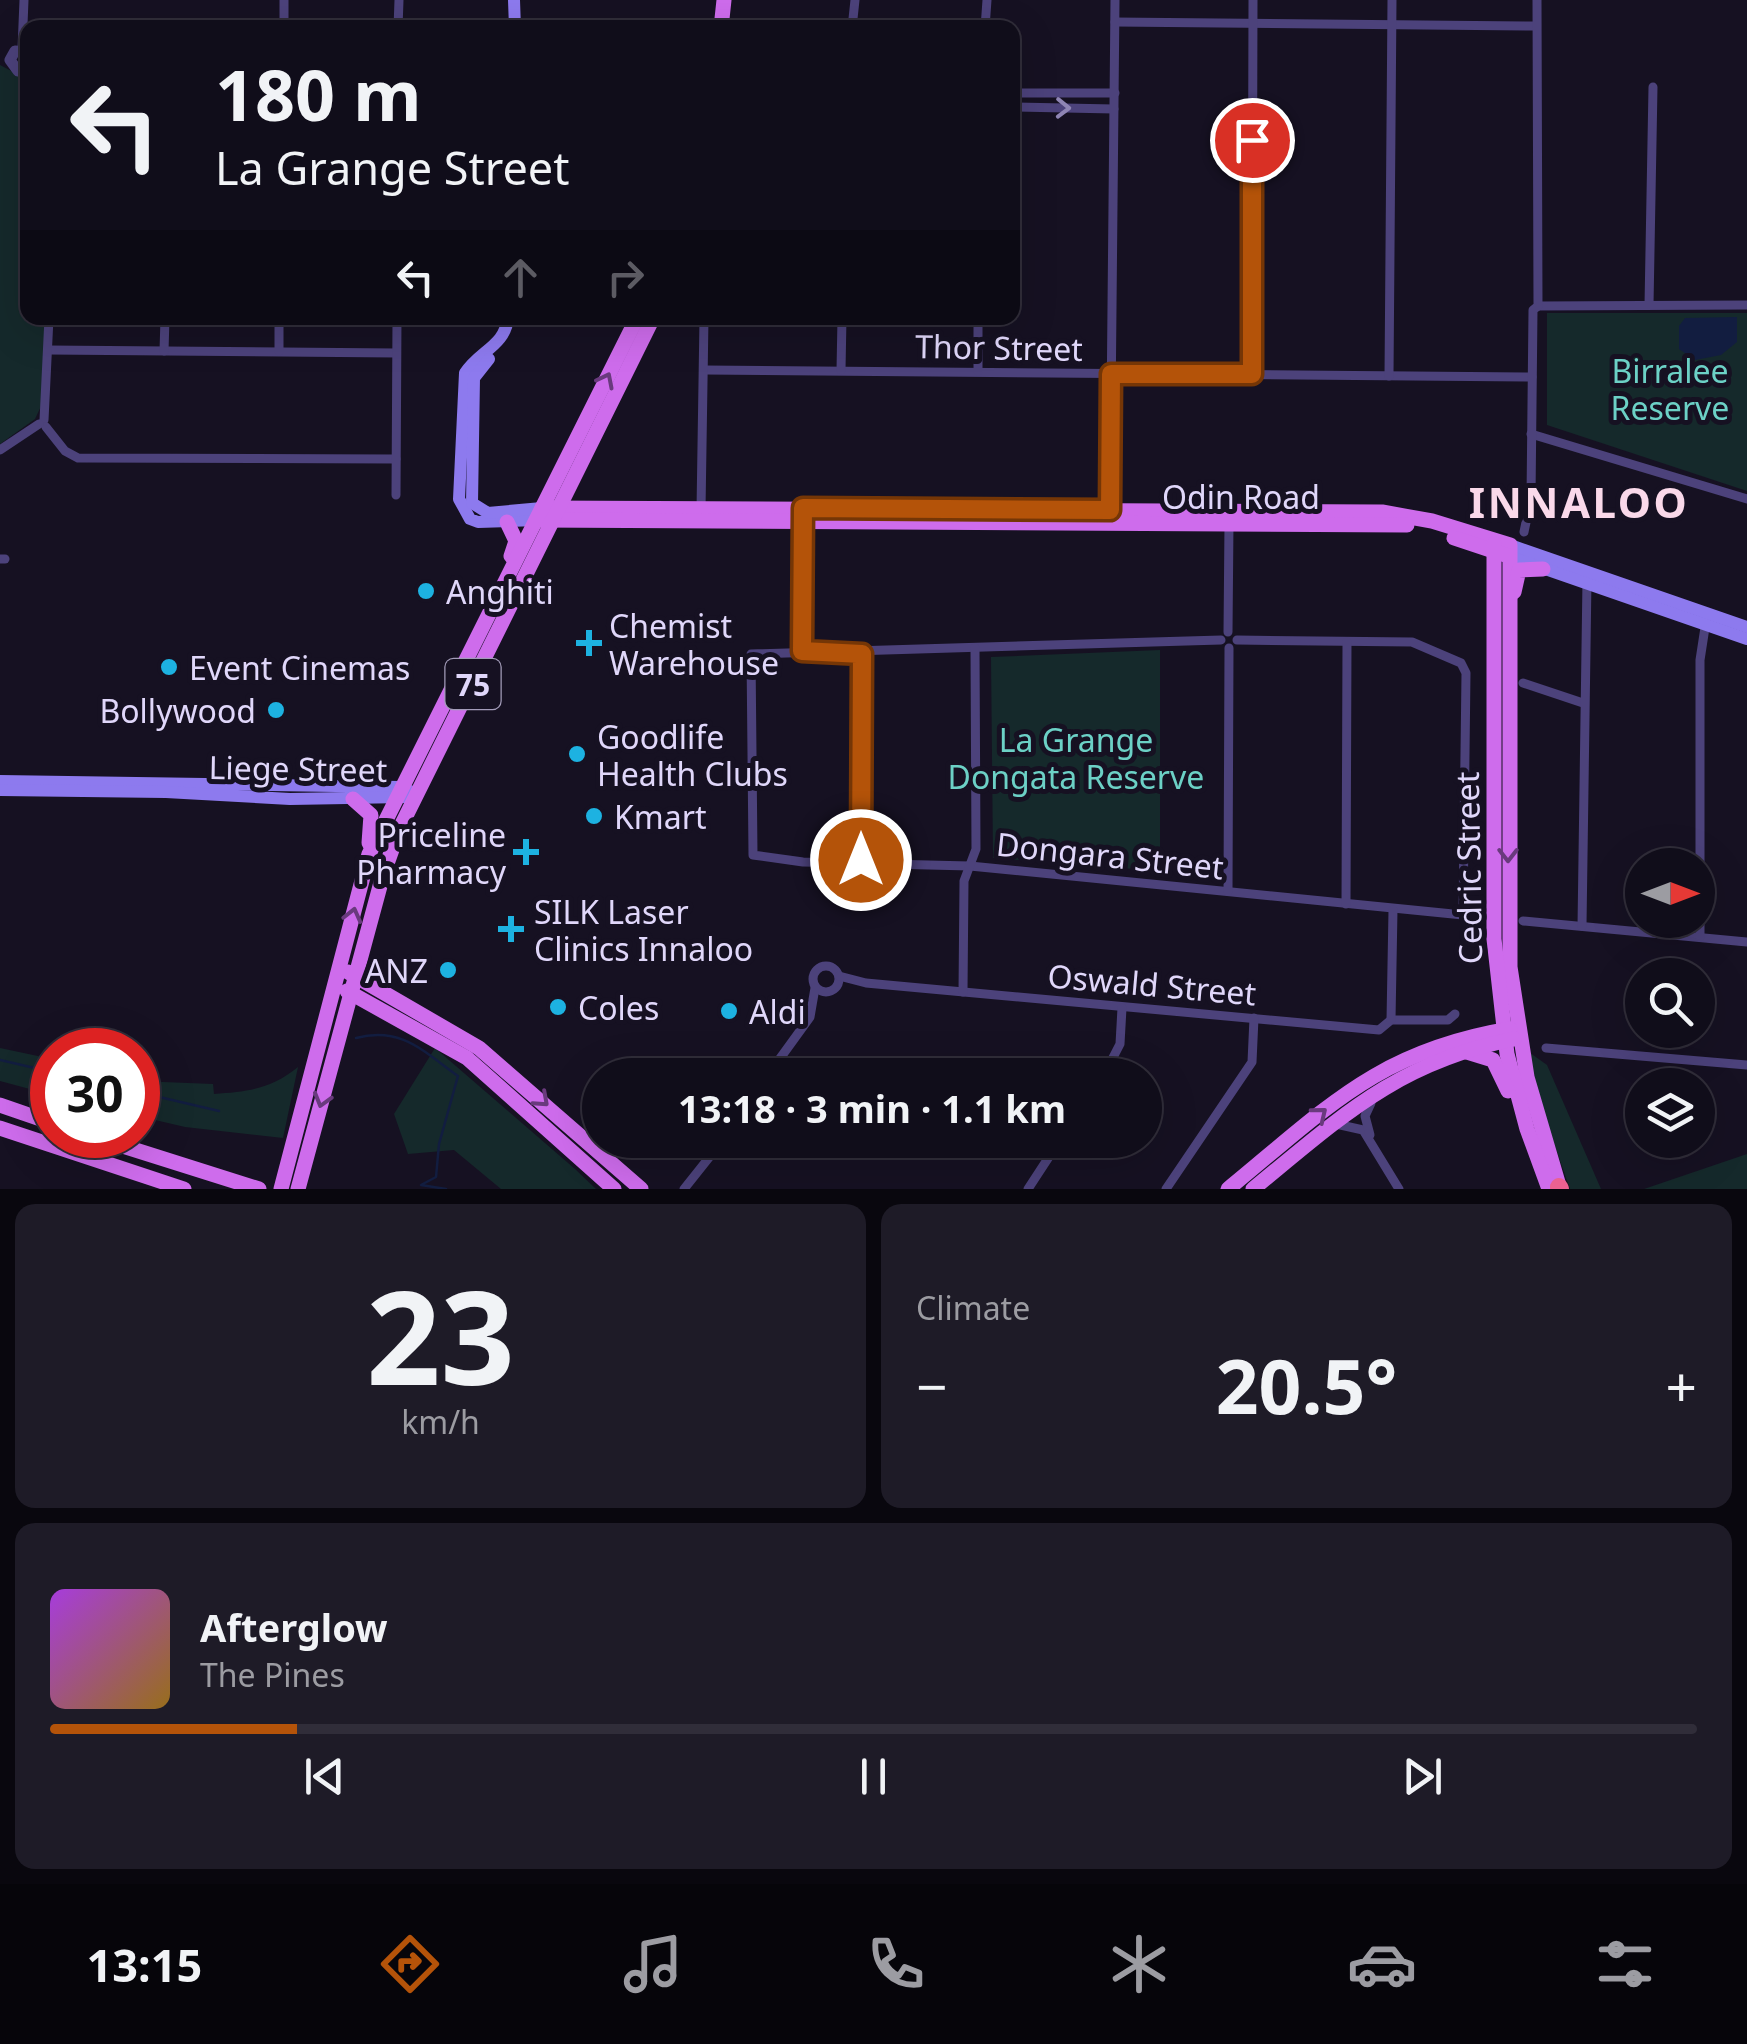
<!DOCTYPE html>
<html lang="en">
<head>
<meta charset="utf-8">
<style>
	:root { --surface:#100d1a; --page:#1e1b27; --text:#f1f3f6; --muted:#9c9ca2; --line:#302d39; --accent:#b45309 }
	body { margin:0; font-family:"Noto Sans",sans-serif; background:var(--page); color:var(--text); height:100vh; display:flex; flex-direction:column; font-size:38px; white-space:nowrap }
	* { box-sizing:border-box; margin:0 }
	p { font-size:32px; color:var(--muted) }
	.icon { flex:none; width:55px; height:55px; fill:none; stroke:currentColor; stroke-width:2; stroke-linecap:round; stroke-linejoin:round }
	.map { position:relative; height:1189px; overflow:hidden }
	.drawer { display:flex; flex-direction:column; gap:15px; padding:15px; background:#09070e; flex:1 }
	.drawer>* { flex:none }
	.hud { position:absolute; left:20px; top:20px; width:1000px; height:305px; border-radius:20px; box-shadow:0 10px 40px #0002,0 0 0 2px var(--line); background:#100d1a; color:var(--text); overflow:hidden }
	.needle { width:65px; rotate:90deg }
	.controls { position:absolute; left:1625px; top:848px; display:grid; gap:20px }
	.controls a { display:grid; place-items:center; width:90px; height:90px; border-radius:50%; background:var(--surface); box-shadow:0 10px 40px #0002,0 0 0 2px var(--line); font-size:50px }
	.speed { position:absolute; left:30px; top:1028px; display:flex; gap:20px; font-size:50px; font-weight:700; text-align:center }
	.speed>* { display:grid; place-content:center; width:130px; height:130px; border-radius:50%; background:var(--surface); box-shadow:0 10px 40px #0002,0 0 0 2px var(--line); line-height:1 }
	.speed .limit { border:15px solid #d22; background:#fff; color:#111 }
	.pin { position:absolute; display:grid; place-items:center; width:85px; height:85px; color:#fff; margin:-42px; border:5px solid #fff; border-radius:50%; box-shadow:0 2px 10px #0007 }
	.me { position:absolute; width:110px; margin:-55px; rotate:0deg; stroke-linejoin:round; filter:drop-shadow(0 0 8px #0008) }
	.turn { display:flex; align-items:center; gap:35px; height:210px; padding:0 30px; font-size:45px }
	.turn .icon { width:130px; height:130px; stroke-width:2.5 }
	.turn b { display:block; font-size:70px; line-height:85px }
	.lanes { display:flex; align-items:center; height:95px; padding:0 30px; background:#0003; justify-content:center; gap:50px; direction:ltr }
	.lanes .off { opacity:.35 }
	.big { font-size:75px; font-weight:700; line-height:1.1 }
	.drawer .tile { flex:1; display:flex; flex-direction:column; justify-content:center; gap:15px; min-width:0; padding:0 35px; border-radius:20px; background:var(--page) }
	.drawer .dial { align-items:center; gap:0 }
	.dial b { font-size:130px; line-height:1 }
	.song { display:flex; align-items:center; gap:30px }
	.cover { width:120px; height:120px; border-radius:15px; background:linear-gradient(135deg,hsl(280 70% 55%),hsl(40 70% 35%)) }
	.played { height:10px; border-radius:5px; background:linear-gradient(90deg,var(--accent) 15%,var(--line) 15%) }
	.keys { display:flex; justify-content:space-around; direction:ltr }
	.heat { display:flex; justify-content:space-between; align-items:center; font-size:55px; direction:ltr }
	.drawer .tiles { flex:1; display:grid; gap:15px; grid-template-columns:1fr 1fr }
	.tile:last-child { grid-column:span 2 }
	.trip { position:absolute; left:582px; top:1058px; width:580px; height:100px; border-radius:50px; background:var(--surface); box-shadow:0 10px 40px #0002,0 0 0 2px var(--line); font-weight:700; line-height:100px; text-align:center }
	.tab-bar { display:flex; height:160px; justify-content:space-around; align-items:center; background:#06050a; color:var(--muted) }
	.tab-bar .icon { width:70px; height:70px }
	.tab-bar .on { color:var(--accent) }
	.tab-bar b { font-size:45px; color:var(--text) }
	.map>svg:first-child { display:block }
	.green { fill:#15292b }
	.water { fill:#121d40 }
	.lines { fill:none; stroke-linecap:round; stroke-linejoin:round }
	.stream { stroke:#121d40; stroke-width:2.5 }
	.minor { stroke:#4c427b; stroke-width:9 }
	.tertiary { stroke:#4c427b; stroke-width:11 }
	.secondary { stroke:#8d7aee; stroke-width:12 }
	.primary { stroke:#ce6cec; stroke-width:15 }
	.motorway { stroke:#eb6190; stroke-width:18 }
	.oneway { stroke:#8f85b4 }
	.oneway2 { stroke:#693a7d }
	.route-casing { stroke:#753606; stroke-width:25 }
	.route { stroke:#b45309; stroke-width:18 }
	.poi-dot { fill:#1db2e1; stroke:#161122; stroke-width:4 }
	.labels { text-anchor:middle; dominant-baseline:central; stroke-width:10; stroke-linejoin:round; paint-order:stroke }
	.shield { fill:#161122; stroke:#a39cb9; stroke-width:2.5 }
	.shield-label { font-size:30px; font-weight:bold; fill:#e0d7fa }
	.street-label { font-size:32px; fill:#e0d7fa; stroke:#161122 }
	.park-label { font-size:32px; fill:#6cd1c6; stroke:#161122 }
	.poi-label { font-size:32px; fill:#e0d7fa; stroke:#161122; text-anchor:start }
	.district-label { font-size:42px; font-weight:bold; letter-spacing:2.5px; fill:#fad9ea; stroke:#161122 }
</style>
</head>
<body>
<div class="map">
<svg width="1747" height="1189" viewBox="0 0 1747 1189">
	<rect width="100%" height="100%" fill="#161122"/>
	<g class="green">
		<path d="M0,65L19,75L27,73L28,318H44V400L35,419L0,444Z"/>
		<path d="M1547,313H1747V491L1547,425Z"/>
		<path d="M1160,650V871L993,858L991,657Z"/>
		<path d="M0,1048L52,1059V1095L0,1081Z"/>
		<path d="M435,1048L575,1169L596,1189H501L454,1150L408,1154L394,1114Z"/>
		<path d="M1526,1050L1547,1065L1601,1189H1570L1534,1086Z"/>
		<path d="M298,1067L283,1138L185,1127L138,1116V1081L213,1084L214,1094C247,1092 271,1089 298,1067Z"/>
		<path d="M1747,1154V1189H1644Z"/>
	</g>
	<path class="water" d="M1737,317V342L1721,355L1695,360L1679,349V326L1685,318Z"/>
	<g class="lines">
		<g class="stream">
			<path d="M356,1038C401,1026 423,1051 458,1076L439,1144L436,1177L421,1185L446,1189"/>
			<path d="M0,1060L52,1072"/>
			<path d="M138,1092L219,1111"/>
		</g>
		<g class="minor">
			<path d="M1115,22L1536,26"/>
			<path d="M284,28V0"/>
			<path d="M398,28L399,0"/>
			<path d="M852,28L855,0"/>
			<path d="M985,28L987,0"/>
			<path d="M22,49L24,0"/>
			<path d="M1012,93H1115"/>
			<path d="M1012,107L1114,109"/>
			<path d="M1649,305L1653,87"/>
			<path d="M1538,306L1747,305"/>
			<path d="M49,350L396,353"/>
			<path d="M164,351L165,318"/>
			<path d="M279,351V318"/>
			<path d="M705,370L1532,377"/>
			<path d="M841,370L842,318"/>
			<path d="M978,371V318"/>
			<path d="M1252,374L1253,0"/>
			<path d="M1389,376L1392,0"/>
			<path d="M44,420L49,318"/>
			<path d="M46,427L65,451L78,458L396,459"/>
			<path d="M1531,434L1747,499"/>
			<path d="M0,450L39,424"/>
			<path d="M396,495L397,318"/>
			<path d="M701,510L704,318"/>
			<path d="M1110,512L1115,0"/>
			<path d="M1524,532L1531,498L1533,310L1538,306L1537,0"/>
			<path d="M0,559H5"/>
			<path d="M1228,632L1229,523"/>
			<path d="M1221,640L751,654L753,855L803,862L970,866L1463,915L1466,673L1461,663L1412,642L1237,640"/>
			<path d="M802,651L803,521"/>
			<path d="M1523,683L1583,703"/>
			<path d="M861,860L862,654"/>
			<path d="M1228,891L1229,648"/>
			<path d="M1346,904L1347,642"/>
			<path d="M1523,921L1747,942"/>
			<path d="M1582,926L1587,579"/>
			<path d="M1700,937V660L1706,621"/>
			<circle cx="826" cy="979" r="13"/>
			<path d="M839,976L866,983L1379,1030L1391,1020H1448L1455,1014"/>
			<path d="M963,992L964,881L976,849L975,648"/>
			<path d="M1391,1020L1393,910"/>
			<path d="M1546,1048L1747,1065"/>
			<path d="M768,1075L810,1017L815,988"/>
			<path d="M1104,1075L1120,1044L1122,1008"/>
			<path d="M1336,1124L1363,1130L1399,1189"/>
			<path d="M1370,1135L1365,1116L1371,1103"/>
			<path d="M1025,1140L1048,1157"/>
			<path d="M988,1150L994,1140"/>
			<path d="M684,1189L723,1140"/>
			<path d="M1028,1189L1060,1140"/>
			<path d="M1166,1189L1252,1062L1254,1018"/>
		</g>
		<path class="tertiary" d="M28,52L15,51L10,60L18,71L28,68"/>
		<g class="secondary">
			<path d="M514,0L515,28"/>
			<path d="M508,318C505,346 479,351 465,373L459,499L470,519L478,522L537,520"/>
			<path d="M489,359L474,378L472,503L488,513L542,508"/>
			<path d="M1510,545L1747,627"/>
			<path d="M1508,556L1747,639"/>
			<path d="M0,781L400,787L410,791"/>
			<path d="M0,790L166,792L290,799L405,797"/>
		</g>
		<g class="primary">
			<path d="M721,28L724,0"/>
			<path d="M542,508L1382,512L1432,521L1510,545V967L1527,1077L1560,1189"/>
			<path d="M537,520L1407,525"/>
			<path d="M507,522L516,541L511,556"/>
			<path d="M1454,538L1508,556"/>
			<path d="M1494,544V939L1507,1054L1527,1129L1549,1189"/>
			<path d="M1514,592L1519,570L1543,569"/>
			<path d="M353,799L371,815L369,843"/>
			<path d="M348,972L479,1048L641,1189"/>
			<path d="M347,991L467,1058L614,1189"/>
			<path d="M1467,1052L1493,1060L1508,1091"/>
			<path d="M0,1105L52,1123"/>
			<path d="M0,1128L184,1189"/>
			<path d="M88,1135L259,1189"/>
			<path d="M281,1189L369,854L637,318"/>
			<path d="M298,1189L383,875L399,830L653,318"/>
			<path d="M1228,1189C1327,1108 1378,1051 1510,1029"/>
			<path d="M1253,1189C1342,1116 1398,1062 1514,1039"/>
		</g>
		<path class="motorway" d="M1559,1187L1560,1189"/>
	</g>
	<defs><path id="oneway-chevron" d="M-2-3.5L2.5 0L-2 3.5" fill="none" stroke-width="1.6" stroke-linecap="round" stroke-linejoin="round" transform="scale(2.5)"/></defs>
	<use class="oneway" href="#oneway-chevron" transform="translate(1063 108) rotate(1)"/>
	<g class="oneway2">
		<use href="#oneway-chevron" transform="translate(606 380) rotate(-63)"/>
		<use href="#oneway-chevron" transform="translate(1508 855) rotate(90)"/>
		<use href="#oneway-chevron" transform="translate(353 915) rotate(-76)"/>
		<use href="#oneway-chevron" transform="translate(322 1100) rotate(106)"/>
		<use href="#oneway-chevron" transform="translate(542 1100) rotate(42)"/>
		<use href="#oneway-chevron" transform="translate(1320 1114) rotate(-39)"/>
	</g>
	<g class="lines">
		<defs>
			<path id="route" d="M861,860L862,654L802,651L803,508L1110,510L1111,374H1252V140"/>
		</defs>
		<use href="#route" class="route-casing"/>
		<use href="#route" class="route"/>
	</g>
	<g class="poi-dot">
		<circle cx="426" cy="591" r="10"/>
		<path d="M584 628h10v10h10v10h-10v10h-10v-10h-10v-10h10z"/>
		<circle cx="169" cy="667" r="10"/>
		<circle cx="276" cy="710" r="10"/>
		<circle cx="577" cy="754" r="10"/>
		<circle cx="594" cy="816" r="10"/>
		<path d="M521 837h10v10h10v10h-10v10h-10v-10h-10v-10h10z"/>
		<path d="M506 914h10v10h10v10h-10v10h-10v-10h-10v-10h10z"/>
		<circle cx="448" cy="970" r="10"/>
		<circle cx="558" cy="1007" r="10"/>
		<circle cx="729" cy="1011" r="10"/>
	</g>
	<g class="labels">
		<rect class="shield" x="445.5" y="659" width="55" height="50" rx="8"/>
		<g class="shield-label">
			<text x="473" y="684">75</text>
		</g>
		<g class="street-label">
			<text transform="translate(999 347) rotate(1)">Thor Street</text>
			<text x="1241" y="496">Odin Road</text>
			<text transform="translate(298 768) rotate(1)">Liege Street</text>
			<text transform="translate(1110 855) rotate(6)">Dongara Street</text>
			<text transform="translate(1468 868) rotate(-91)">Cedric Street</text>
			<text transform="translate(1152 984) rotate(5)">Oswald Street</text>
		</g>
		<g class="park-label">
			<text x="1670" y="370">Birralee<tspan x="1670" dy="37">Reserve</tspan></text>
			<text x="1076" y="739">La Grange<tspan x="1076" dy="37">Dongata Reserve</tspan></text>
		</g>
		<g class="poi-label">
			<text x="446" y="591">Anghiti</text>
			<text x="609" y="625">Chemist<tspan x="609" dy="37">Warehouse</tspan></text>
			<text x="189" y="667">Event Cinemas</text>
			<text x="256" y="710" text-anchor="end">Bollywood</text>
			<text x="597" y="736">Goodlife<tspan x="597" dy="37">Health Clubs</tspan></text>
			<text x="614" y="816">Kmart</text>
			<text x="506" y="834" text-anchor="end">Priceline<tspan x="506" dy="37">Pharmacy</tspan></text>
			<text x="534" y="911">SILK Laser<tspan x="534" dy="37">Clinics Innaloo</tspan></text>
			<text x="428" y="970" text-anchor="end">ANZ</text>
			<text x="578" y="1007">Coles</text>
			<text x="749" y="1011">Aldi</text>
		</g>
		<g class="district-label">
			<text x="1579" y="501">INNALOO</text>
		</g>
	</g>
</svg>
<div class="controls">
<a><svg class="needle" viewBox="-14 -14 28 28"><path d="M0-13l5 13h-10z" fill="#e53935"/><path d="M0 13l5-13h-10z" fill="#9c9ca2"/></svg></a>
<a><svg class="icon" aria-label="search" viewBox="0 0 24 24"><circle cx="10" cy="10" r="6"/><path d="M15 15l6 6"/></svg></a>
<a><svg class="icon" aria-label="layers" viewBox="0 0 24 24"><path d="M12 4l9 5-9 5-9-5zM3 14l9 5 9-5"/></svg></a>
</div>
<div class="speed"><div class="limit">30</div></div>
<div class="pin" style="left:1252px;top:140px;background:#d93025"><svg class="icon" aria-label="arrive" viewBox="0 0 24 24"><path d="M6 21V4h12l-3 4 3 4H6"/></svg></div>
<svg class="me" style="left:861px;top:860px" viewBox="-20 -20 40 40"><circle r="17" fill="#b45309" stroke="#fff" stroke-width="3"/><path d="M0-11L8 9 0 5-8 9z" fill="#fff"/></svg>
<div class="trip">13:18 · 3 min · 1.1 km</div>
<div class="hud">
<div class="turn"><svg class="icon" aria-label="left" viewBox="0 0 24 24"><path d="M17 20v-9H6M10 6l-5 5 5 5"/></svg><div><b>180 m</b>La Grange Street</div></div>
<div class="lanes"><svg class="icon" aria-label="left" viewBox="0 0 24 24"><path d="M17 20v-9H6M10 6l-5 5 5 5"/></svg><svg class="icon off" aria-label="ahead" viewBox="0 0 24 24"><path d="M12 20V5M6 11l6-6 6 6"/></svg><svg class="icon off" aria-label="right" viewBox="0 0 24 24"><path d="M7 20v-9h11M14 6l5 5-5 5"/></svg></div>
</div>
</div>
<section class="drawer">
<div class="tiles">
<div class="tile dial"><b>23</b><p>km/h</p></div>
<div class="tile"><p>Climate</p>
<div class="heat"><a>−</a><b class="big">20.5°</b><a>+</a></div>
</div>
<div class="tile">
<div class="song"><i class="cover"></i><div><b>Afterglow</b><p>The Pines</p></div></div>
<div class="played"></div>
<div class="keys"><svg class="icon" aria-label="previous" viewBox="0 0 24 24"><path d="M18 5L8 12l10 7zM5 5v14"/></svg><svg class="icon" aria-label="pause" viewBox="0 0 24 24"><path d="M8 5v14M16 5v14"/></svg><svg class="icon" aria-label="next" viewBox="0 0 24 24"><path d="M6 5l10 7-10 7zM19 5v14"/></svg></div>
</div>
</div>
</section>
<nav class="tab-bar">
<b>13:15</b>
<svg class="icon on" aria-label="directions" viewBox="0 0 24 24"><path d="M12 3l9 9-9 9-9-9zM9 14v-3h6M13 9l2 2-2 2"/></svg>
<svg class="icon" aria-label="music" viewBox="0 0 24 24"><path d="M9 18V5l10-2v13"/><circle cx="6" cy="18" r="3"/><circle cx="16" cy="16" r="3"/></svg>
<svg class="icon" aria-label="phone" viewBox="0 0 24 24"><path d="M5 4h4l2 5-3 2q2 4 5 5l2-3 5 2v4C11 20 4 13 5 4z"/></svg>
<svg class="icon" aria-label="climate" viewBox="0 0 24 24"><path d="M12 3v18M4 7l16 10M4 17L20 7"/></svg>
<svg class="icon" aria-label="car" viewBox="0 0 24 24"><path d="M5 17H2v-5l4-1 3-4h7l3 4 3 1v5h-3M9 17h6M6 11h13"/><circle cx="7" cy="17" r="2"/><circle cx="17" cy="17" r="2"/></svg>
<svg class="icon" aria-label="filters" viewBox="0 0 24 24"><path d="M4 7h16M4 17h16"/><circle cx="9" cy="7" r="2"/><circle cx="15" cy="17" r="2"/></svg>
</nav>
</body>
</html>
